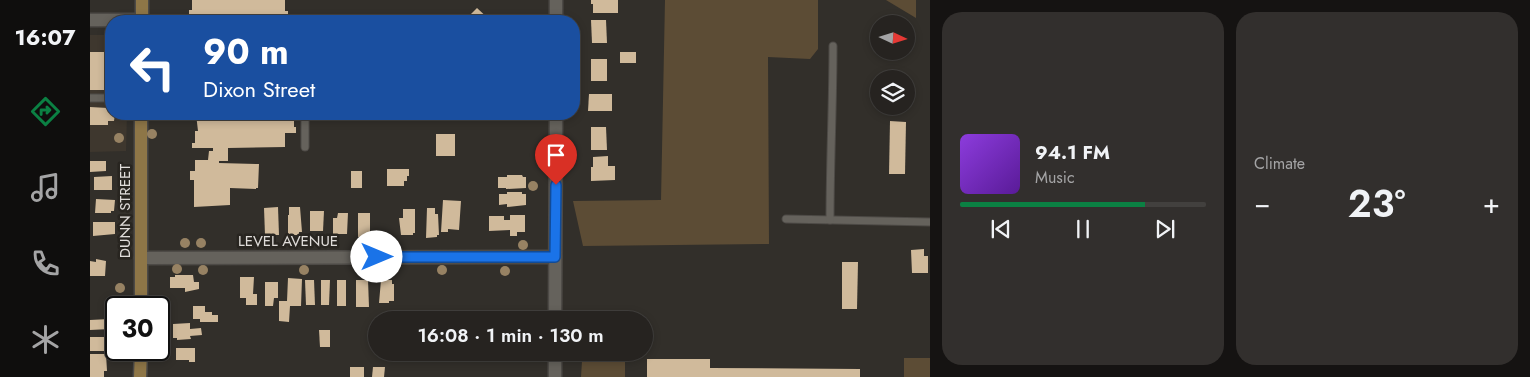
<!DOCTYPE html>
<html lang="en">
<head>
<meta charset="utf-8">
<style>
	:root { --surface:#262320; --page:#322f2d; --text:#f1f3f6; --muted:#a4a4a5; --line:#42403e; --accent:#0b8043 }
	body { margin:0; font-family:Jost,sans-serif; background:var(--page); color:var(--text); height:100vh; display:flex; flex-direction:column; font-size:19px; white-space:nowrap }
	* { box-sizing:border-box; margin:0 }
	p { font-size:16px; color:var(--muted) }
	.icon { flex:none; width:28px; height:28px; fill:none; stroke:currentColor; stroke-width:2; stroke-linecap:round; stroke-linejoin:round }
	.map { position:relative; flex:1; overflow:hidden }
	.sheet { display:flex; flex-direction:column; gap:12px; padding:12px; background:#151312; width:600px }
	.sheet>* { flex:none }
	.banner { position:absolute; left:15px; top:15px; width:475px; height:105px; border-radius:20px; box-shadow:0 2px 8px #0003,0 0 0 1px var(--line); background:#1a4fa0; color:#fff; overflow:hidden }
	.needle { width:32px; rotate:94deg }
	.buttons { position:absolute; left:780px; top:15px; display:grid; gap:10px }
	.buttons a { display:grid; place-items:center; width:45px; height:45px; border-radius:50%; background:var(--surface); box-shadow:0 2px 8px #0003,0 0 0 1px var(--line); font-size:25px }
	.speed { position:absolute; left:15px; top:296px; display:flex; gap:10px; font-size:25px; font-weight:700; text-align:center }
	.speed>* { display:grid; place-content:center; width:65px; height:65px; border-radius:50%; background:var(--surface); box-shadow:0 2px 8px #0003,0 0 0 1px var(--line); line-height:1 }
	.speed .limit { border:2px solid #111; border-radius:8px; background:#fff; color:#111 }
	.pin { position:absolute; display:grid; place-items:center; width:42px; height:42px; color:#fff; margin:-51px -21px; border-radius:50% 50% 50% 0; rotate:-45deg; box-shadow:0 0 5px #0007 }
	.pin .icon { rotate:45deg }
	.me { position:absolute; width:55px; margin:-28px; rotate:90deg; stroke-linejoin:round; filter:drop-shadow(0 0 4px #0008) }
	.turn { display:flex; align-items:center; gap:18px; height:105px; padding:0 15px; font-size:22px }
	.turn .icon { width:65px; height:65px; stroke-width:2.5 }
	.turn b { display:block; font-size:35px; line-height:42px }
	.big { font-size:38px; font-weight:600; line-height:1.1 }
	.sheet .tile { flex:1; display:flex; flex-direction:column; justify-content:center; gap:8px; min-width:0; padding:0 18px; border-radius:20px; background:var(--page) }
	.song { display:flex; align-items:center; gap:15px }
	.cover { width:60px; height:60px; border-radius:8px; background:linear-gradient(135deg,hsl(270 70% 55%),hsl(270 70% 35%)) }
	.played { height:5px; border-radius:2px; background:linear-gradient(90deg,var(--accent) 75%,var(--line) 75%) }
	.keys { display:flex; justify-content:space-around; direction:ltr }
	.heat { display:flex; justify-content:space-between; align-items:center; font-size:28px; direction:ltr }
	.sheet .tiles { flex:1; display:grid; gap:12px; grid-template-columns:repeat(2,1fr) }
	.trip { position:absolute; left:278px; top:311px; width:285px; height:50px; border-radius:25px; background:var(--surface); box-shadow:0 2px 8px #0003,0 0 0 1px var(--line); font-weight:600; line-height:50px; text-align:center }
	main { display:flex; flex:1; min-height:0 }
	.tabs { display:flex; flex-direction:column; width:90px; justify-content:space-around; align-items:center; background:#0f0e0d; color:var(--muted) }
	.tabs .icon { width:35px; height:35px }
	.tabs .active { color:var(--accent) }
	.tabs b { font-size:22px; color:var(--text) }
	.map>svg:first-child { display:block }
	.built { fill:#3e372e }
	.green { fill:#5c4c35 }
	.building { fill:#d0ba9b }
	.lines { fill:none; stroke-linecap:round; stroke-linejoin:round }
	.lane-casing { stroke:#4d4a46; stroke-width:9 }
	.street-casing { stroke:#4d4a46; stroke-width:15 }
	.secondary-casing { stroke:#4d4a46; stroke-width:15 }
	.lane { stroke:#65625c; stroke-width:7 }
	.street { stroke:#65625c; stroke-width:12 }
	.secondary { stroke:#8e7647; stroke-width:12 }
	.tree { fill:#978263 }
	.route-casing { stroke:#114b97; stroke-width:12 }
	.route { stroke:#1a73e8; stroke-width:9 }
	.labels { text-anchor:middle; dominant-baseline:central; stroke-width:5; stroke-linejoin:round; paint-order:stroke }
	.street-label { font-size:15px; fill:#e0ddda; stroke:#282520 }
</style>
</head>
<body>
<main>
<nav class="tabs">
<b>16:07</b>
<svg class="icon active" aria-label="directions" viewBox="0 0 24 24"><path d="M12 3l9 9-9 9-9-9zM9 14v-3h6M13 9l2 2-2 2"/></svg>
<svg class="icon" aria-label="music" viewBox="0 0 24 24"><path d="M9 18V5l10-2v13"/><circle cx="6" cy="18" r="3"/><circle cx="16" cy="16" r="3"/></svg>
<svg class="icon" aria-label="phone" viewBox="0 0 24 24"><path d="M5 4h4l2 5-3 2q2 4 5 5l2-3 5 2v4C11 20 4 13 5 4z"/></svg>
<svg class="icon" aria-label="climate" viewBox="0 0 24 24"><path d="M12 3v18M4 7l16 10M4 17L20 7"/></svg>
</nav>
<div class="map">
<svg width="840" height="377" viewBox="0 0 840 377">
	<rect width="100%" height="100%" fill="#322f2a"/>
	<path class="built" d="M0,35H21V114H37L36,151L0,152Z"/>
	<g class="green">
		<path d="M575,0H728V49L720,59L678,57L679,244L493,246L483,201L571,200Z"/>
		<path d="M796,0H826V18Z"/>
		<rect x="814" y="358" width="26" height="19"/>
		<path d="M492,361H535V377H491Z"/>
	</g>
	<g class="building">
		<path d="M102,0H195V11H198V17H195V21H102V17H99V10H102Z"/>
		<path d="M501,0H528V13H503V4H501Z"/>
		<path d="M387,8L401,21H374Z"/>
		<path d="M501,20H516L517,43H502Z"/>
		<path d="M0,52H19L18,90H0Z"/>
		<rect x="530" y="52" width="16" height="11"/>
		<rect x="501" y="59" width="16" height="22"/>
		<path d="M499,94H522V111H498Z"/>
		<path d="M0,107L18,108V112L25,114L24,121H18V125H0Z"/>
		<path d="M106,114H204V127H206V133H195V147L138,148V161H129V163L169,164L168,188H166V189L140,188V205L104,207V180H100V171H105V160H118L119,151H123V148H102V143H105V131H108Z"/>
		<path d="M800,121L816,122L815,174H799Z"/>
		<path d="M501,127H516L517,150H501Z"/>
		<rect x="346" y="134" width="19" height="22"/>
		<path d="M518,156V166H525V180L501,181V167H503V157Z"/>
		<path d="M0,161H16V171L0,172Z"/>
		<path d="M297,169H319V176H317V181H314V186H297Z"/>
		<rect x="261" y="171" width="11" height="17"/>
		<path d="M417,175H432L433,177H436V188L416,189V188H408V177H417Z"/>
		<path d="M22,176V190H4V177Z"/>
		<path d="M417,192H432V194H436V205L417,207V204L409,205V194H417Z"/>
		<path d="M6,199L25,200L24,211H21V213H5Z"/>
		<path d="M353,200L371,201L369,230L358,229V232H351Z"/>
		<path d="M188,207L189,235H175L174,208Z"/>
		<path d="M199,207H210L212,232H209V235H198V215H199Z"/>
		<path d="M337,208H345V214H348L349,235H347V237L336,238Z"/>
		<path d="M313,209H325V233H323V235H311L309,218H313Z"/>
		<path d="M220,211H234L233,231H220Z"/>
		<path d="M248,213H258L257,234H243V218H247Z"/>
		<rect x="268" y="213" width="12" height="24"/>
		<path d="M420,215H435V232H427V236H420V230L399,231V216H414V220H420Z"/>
		<path d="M3,222H25V234L3,236Z"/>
		<path d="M834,249V256H838V273H822L821,250Z"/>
		<path d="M6,259L16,261L15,276H0V261L6,262Z"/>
		<path d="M752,262H768L767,309H752Z"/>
		<path d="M85,275H103L104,282H109V289L95,292V288H80V277H85Z"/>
		<path d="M150,277H164L163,294H167V305H156V298H150Z"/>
		<path d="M198,278L212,279L211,306H200L199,322L189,321V301H197Z"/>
		<path d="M215,280H224L225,305H216Z"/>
		<path d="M231,280H240L239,305H231Z"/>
		<rect x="247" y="280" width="9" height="26"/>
		<path d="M266,280H278L279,307H266Z"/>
		<path d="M291,280H302V284H304V301H299V303H289Z"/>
		<path d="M175,282H188V298H184L183,306H175Z"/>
		<path d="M103,306H115V312H122V315H128V322H110V319H103Z"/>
		<path d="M19,319L20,329L0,330V320Z"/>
		<path d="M100,323V329L111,328L112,335L100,336L101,339L87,340V338H83V324Z"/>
		<path d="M229,330H240V347H230Z"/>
		<rect x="0" y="337" width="26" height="14"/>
		<path d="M86,348H105V362H99V360H86Z"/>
		<path d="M0,354H16L17,371H14V377H0Z"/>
		<path d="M557,359H620V368L770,369V377H557Z"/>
		<rect x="260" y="367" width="14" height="10"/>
		<path d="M283,367H295L294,377H282Z"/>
	</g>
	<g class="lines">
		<defs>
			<g id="lane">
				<path d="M0,98H21"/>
				<path d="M215,114V147"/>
				<path d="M696,219L840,222"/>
				<path d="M740,220C740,162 743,104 743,46"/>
			</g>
			<g id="street">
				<path d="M0,20H52"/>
				<path d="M466,21V0"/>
				<path d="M51,258L465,257"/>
				<path d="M465,320L466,114"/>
				<path d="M465,377V352"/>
			</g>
			<g id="secondary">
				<path d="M52,0V21"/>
				<path d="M51,308V114"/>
				<path d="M50,377L51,350"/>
			</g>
		</defs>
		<use href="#lane" class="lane-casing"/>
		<use href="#street" class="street-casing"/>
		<use href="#secondary" class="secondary-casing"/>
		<use href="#lane" class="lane"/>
		<use href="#street" class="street"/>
		<use href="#secondary" class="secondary"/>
	</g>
	<g class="tree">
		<circle cx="62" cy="134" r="5"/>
		<circle cx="29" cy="138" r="5"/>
		<circle cx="474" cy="166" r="5"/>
		<circle cx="443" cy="186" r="5"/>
		<circle cx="95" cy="243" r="5"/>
		<circle cx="111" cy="243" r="5"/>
		<circle cx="279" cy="245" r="5"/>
		<circle cx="433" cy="245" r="5"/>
		<circle cx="87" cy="269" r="5"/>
		<circle cx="113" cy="270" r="5"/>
		<circle cx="214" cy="270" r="5"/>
		<circle cx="352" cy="270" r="5"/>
		<circle cx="415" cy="271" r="5"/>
		<circle cx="30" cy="288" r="5"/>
	</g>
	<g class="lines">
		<defs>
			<path id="route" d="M287,257H465L466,185"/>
		</defs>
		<use href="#route" class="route-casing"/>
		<use href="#route" class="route"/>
	</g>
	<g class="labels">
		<g class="street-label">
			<text transform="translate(35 211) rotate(-90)">DUNN STREET</text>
			<text x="198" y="241">LEVEL AVENUE</text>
		</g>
	</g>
</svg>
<div class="buttons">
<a><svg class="needle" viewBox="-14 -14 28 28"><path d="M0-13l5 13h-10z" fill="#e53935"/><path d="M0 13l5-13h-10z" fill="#a4a4a5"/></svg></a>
<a><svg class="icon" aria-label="layers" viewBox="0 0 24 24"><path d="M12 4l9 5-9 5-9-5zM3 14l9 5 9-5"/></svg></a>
</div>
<div class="speed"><div class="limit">30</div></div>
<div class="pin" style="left:466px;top:185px;background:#d93025"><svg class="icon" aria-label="arrive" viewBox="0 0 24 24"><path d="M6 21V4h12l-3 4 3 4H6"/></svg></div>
<svg class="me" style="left:287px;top:257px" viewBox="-20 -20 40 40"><circle r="19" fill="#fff"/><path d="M0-13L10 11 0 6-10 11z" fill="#1a73e8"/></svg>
<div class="trip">16:08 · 1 min · 130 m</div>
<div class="banner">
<div class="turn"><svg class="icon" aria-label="left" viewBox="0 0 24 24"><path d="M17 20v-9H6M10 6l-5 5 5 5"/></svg><div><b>90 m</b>Dixon Street</div></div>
</div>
</div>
<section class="sheet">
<div class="tiles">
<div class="tile">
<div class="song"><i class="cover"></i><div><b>94.1 FM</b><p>Music</p></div></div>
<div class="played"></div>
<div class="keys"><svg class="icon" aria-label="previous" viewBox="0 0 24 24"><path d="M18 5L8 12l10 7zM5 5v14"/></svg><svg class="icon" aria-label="pause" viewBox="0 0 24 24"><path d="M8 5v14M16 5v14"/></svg><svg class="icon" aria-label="next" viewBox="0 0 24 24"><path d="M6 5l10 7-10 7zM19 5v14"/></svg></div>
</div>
<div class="tile"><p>Climate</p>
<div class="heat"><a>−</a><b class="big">23°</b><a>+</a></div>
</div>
</div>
</section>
</main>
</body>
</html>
